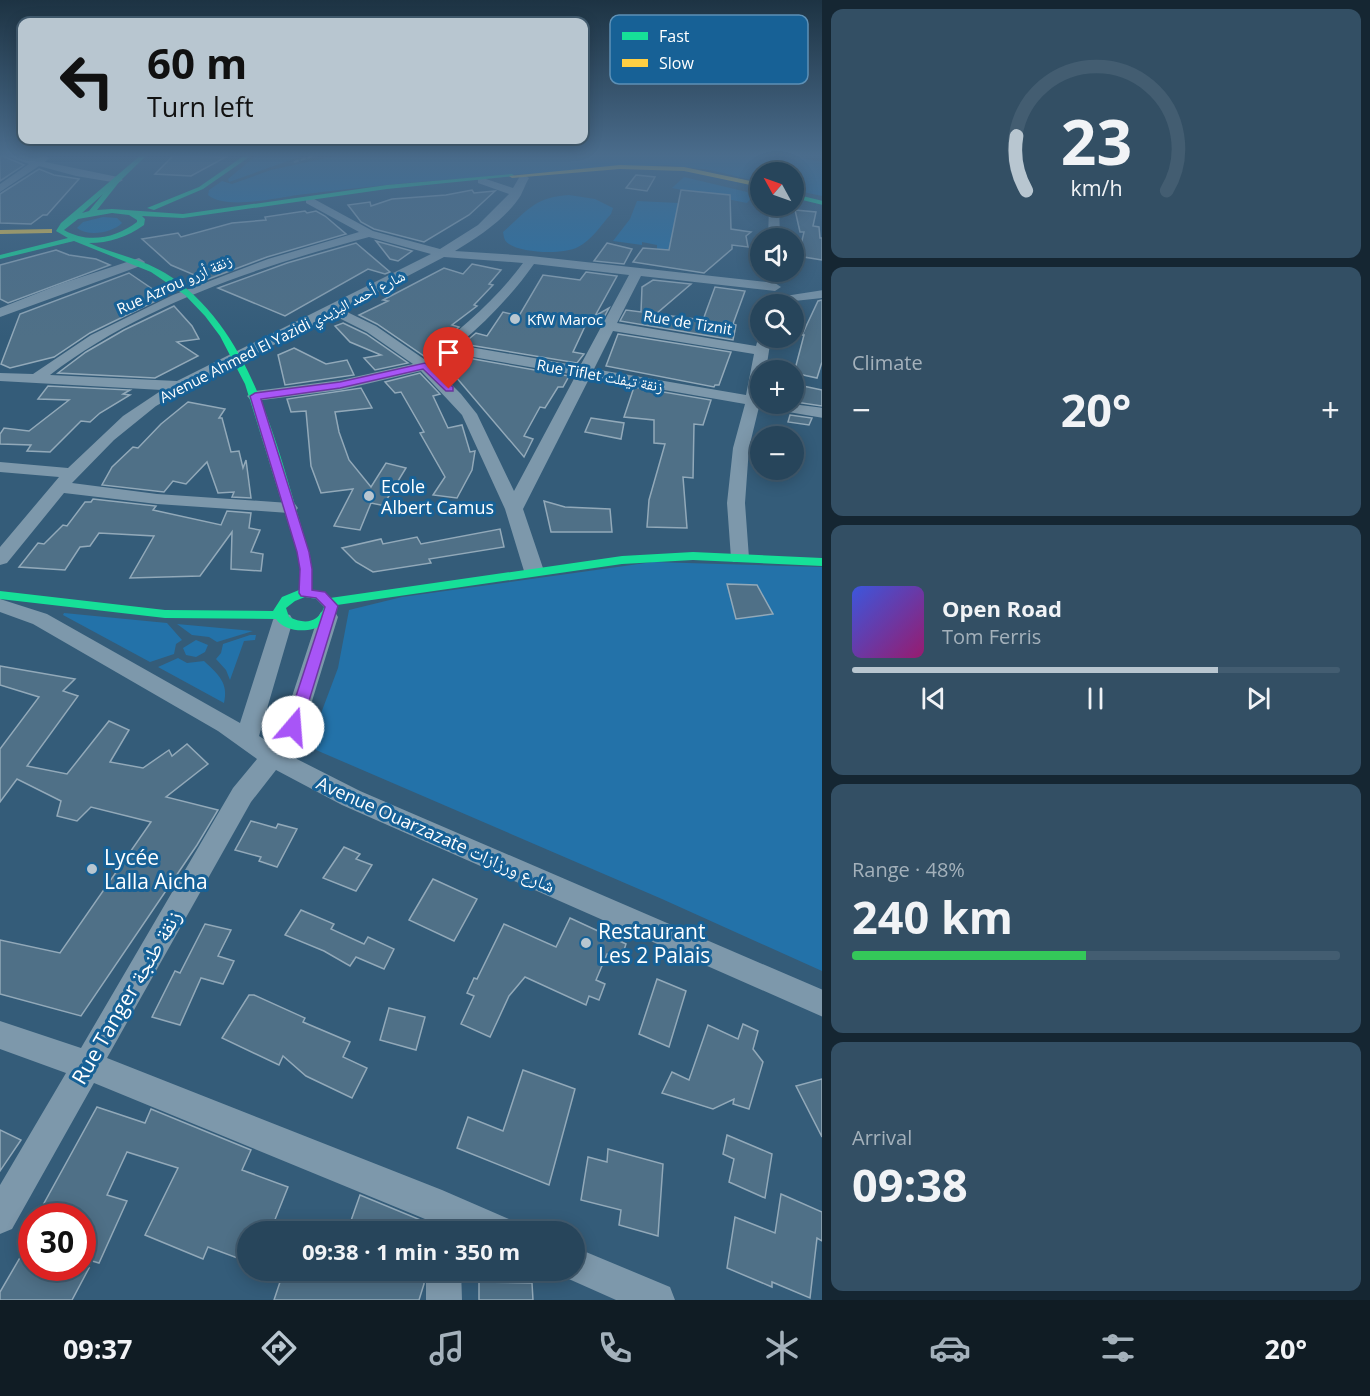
<!DOCTYPE html>
<html lang="en">
<head>
<meta charset="utf-8">
<style>
	:root { --surface:#27455b; --page:#334f64; --text:#f1f3f6; --muted:#a4b1bb; --line:#435d71; --accent:#b8c6d0 }
	body { margin:0; font-family:"Open Sans","Noto Naskh Arabic",sans-serif; background:var(--page); color:var(--text); height:100vh; display:flex; flex-direction:column; font-size:22px; white-space:nowrap }
	* { box-sizing:border-box; margin:0 }
	p { font-size:20px; color:var(--muted) }
	.icon { flex:none; width:33px; height:33px; fill:none; stroke:currentColor; stroke-width:2; stroke-linecap:round; stroke-linejoin:round }
	.map { position:relative; flex:1; overflow:hidden }
	.panel { display:flex; flex-direction:column; gap:9px; padding:9px; background:#152632; width:548px }
	.panel>* { flex:none }
	.hud { position:absolute; left:18px; top:18px; width:570px; height:126px; border-radius:12px; box-shadow:0 3px 15px #0003,0 0 0 2px var(--line); background:#b8c6d0; color:#111; overflow:hidden }
	.needle { width:39px; rotate:310deg }
	.buttons { position:absolute; left:750px; top:162px; display:grid; gap:12px }
	.buttons a { display:grid; place-items:center; width:54px; height:54px; border-radius:50%; background:var(--surface); box-shadow:0 3px 15px #0003,0 0 0 2px var(--line); font-size:30px }
	.speed { position:absolute; left:18px; top:1203px; display:flex; gap:12px; font-size:30px; font-weight:700; text-align:center }
	.speed>* { display:grid; place-content:center; width:78px; height:78px; border-radius:50%; background:var(--surface); box-shadow:0 3px 15px #0003,0 0 0 2px var(--line); line-height:1 }
	.speed .limit { border:9px solid #d22; background:#fff; color:#111 }
	.pin { position:absolute; display:grid; place-items:center; width:51px; height:51px; color:#fff; margin:-62px -26px; border-radius:50% 50% 50% 0; rotate:-45deg; box-shadow:0 0 6px #0007 }
	.pin .icon { rotate:45deg }
	.me { position:absolute; width:66px; margin:-33px; rotate:18deg; stroke-linejoin:round; filter:drop-shadow(0 0 4px #0008) }
	.turn { display:flex; align-items:center; gap:21px; height:126px; padding:0 30px; font-size:27px }
	.turn .icon { width:78px; height:78px; stroke-width:2.5 }
	.turn b { display:block; font-size:42px; line-height:51px }
	.big { font-size:45px; font-weight:700; line-height:1.1 }
	.panel .card { flex:1; display:flex; flex-direction:column; justify-content:center; gap:9px; min-width:0; padding:0 21px; border-radius:12px; background:var(--page) }
	.panel .dial { align-items:center; gap:0 }
	.dial svg { height:156px; overflow:visible; fill:none; stroke:var(--line); stroke-width:7; stroke-linecap:round; text-anchor:middle }
	.dial text { fill:var(--text); stroke:none }
	.song { display:flex; align-items:center; gap:18px }
	.cover { width:72px; height:72px; border-radius:9px; background:linear-gradient(135deg,hsl(230 70% 55%),hsl(320 70% 35%)) }
	.played { height:6px; border-radius:3px; background:linear-gradient(90deg,var(--accent) 75%,var(--line) 75%) }
	.keys { display:flex; justify-content:space-around; direction:ltr }
	.heat { display:flex; justify-content:space-between; align-items:center; font-size:33px; direction:ltr }
	.charge { height:9px; border-radius:4px; background:linear-gradient(90deg,#34c759 48%,var(--line) 0) }
	.trip { position:absolute; left:237px; top:1221px; width:348px; height:60px; border-radius:30px; background:var(--surface); box-shadow:0 3px 15px #0003,0 0 0 2px var(--line); font-weight:700; line-height:60px; text-align:center }
	.tab-bar { display:flex; height:96px; justify-content:space-around; align-items:center; background:#101c24; color:var(--muted) }
	.tab-bar .icon { width:42px; height:42px }
	.tab-bar .current { color:var(--accent) }
	.tab-bar b { font-size:27px; color:var(--text) }
	main { display:flex; flex:1; min-height:0 }
	.map>svg:first-child { display:block }
	.green { fill:#2372a9 }
	.building { fill:#4f7087; stroke:#92a9b9; stroke-width:1.5 }
	.lines { fill:none; stroke-linecap:round; stroke-linejoin:round }
	.street { fill:#7d98ab; fill-rule:evenodd }
	.fast { fill:#16e098; fill-rule:evenodd }
	.slow { fill:#ffcf43; fill-rule:evenodd }
	.rail { stroke:#7d98ab; stroke-width:2; stroke-dasharray:5 2; stroke-linecap:butt }
	.route { fill:#a855f7; stroke:#6d37a1; stroke-width:1.5 }
	.poi-dot { fill:#b8c6d0; stroke:#176196; stroke-width:2 }
	.labels { text-anchor:middle; dominant-baseline:central; stroke-width:6; stroke-linejoin:round; paint-order:stroke }
	.far-street-label { font-size:15px; fill:#fff; stroke:#176196 }
	.far-poi-label { font-size:15px; fill:#fff; stroke:#176196; text-anchor:start }
	.poi-label { font-size:18px; fill:#fff; stroke:#176196; text-anchor:start }
	.street-label { font-size:18px; fill:#fff; stroke:#176196 }
	.near-poi-label { font-size:21px; fill:#fff; stroke:#176196; text-anchor:start }
	.near-street-label { font-size:21px; fill:#fff; stroke:#176196 }
	.key { fill:#176196; stroke:#5d90b6; stroke-width:1.5 }
	.key-label { font-size:16px; fill:#fff }
</style>
</head>
<body>
<main>
<div class="map">
<svg width="823" height="1300" viewBox="0 0 823 1300">
	<rect width="100%" height="100%" fill="#345c79"/>
	<g class="green">
		<path d="M257,155H305L229,182L228,179Z"/>
		<path d="M340,155H785L823,162L822,196L794,190V172H760V182L710,170L666,165C543,173 420,179 298,195C275,198 226,210 208,195L209,190L222,181L232,184L271,170Z"/>
		<path d="M684,177L747,192L751,198L747,203L672,188Z"/>
		<path d="M569,195L595,199L613,208L611,214C601,225 591,241 578,247C563,255 522,253 509,244C504,241 504,237 503,232C528,210 535,197 569,195Z"/>
		<path d="M637,201L679,203L669,250L657,249V245L642,242V245L613,241L630,219Z"/>
		<path d="M103,217L117,218L122,223C112,233 88,237 77,228L83,222Z"/>
		<path d="M653,562L822,567V971L662,899L316,750L314,732L338,668L349,610L402,597Z"/>
		<path d="M64,613L167,623L182,640L176,644L174,654L150,662L63,615Z"/>
		<path d="M177,624L253,631L217,642L209,637L192,635Z"/>
		<path d="M250,635H256L255,640L244,641L230,680L226,670L216,659L221,653L223,644Z"/>
		<path d="M196,640L208,645L205,652L196,657L186,655L183,648Z"/>
		<path d="M178,658L187,663L204,661C218,674 229,683 224,703L158,667Z"/>
	</g>
	<g class="building">
		<path d="M0,155L24,165L0,181Z"/>
		<path d="M173,156L226,157L191,176L155,174Z"/>
		<path d="M39,169L54,175L79,179L47,215H43L31,224L0,223V194Z"/>
		<path d="M636,175L655,177L647,191L626,188Z"/>
		<path d="M472,190L474,193L495,191L469,215L424,242L374,229L361,222L348,205L370,202L371,206L392,199L446,195Z"/>
		<path d="M681,190L730,195L731,229L751,232L746,236L748,247L732,245V249L704,273L633,262L643,248L669,250Z"/>
		<path d="M795,210L816,212L813,226L819,227L820,238H822V260L804,257V254L799,253L804,232H800Z"/>
		<path d="M305,211L307,213L316,211L325,216L346,234L267,257L206,280L171,265L142,239L178,233L181,237L232,223L266,220L265,217Z"/>
		<path d="M376,241L412,251L398,261L390,259Z"/>
		<path d="M356,243L390,272L385,274L368,269L285,316L218,288L287,263Z"/>
		<path d="M607,243L632,249L624,264L594,261Z"/>
		<path d="M56,250L69,255L96,259L110,265L8,303L0,299V265Z"/>
		<path d="M472,264L501,270L489,284L493,285L474,305L477,306L452,325L459,327L424,356L377,324L359,315L388,301L383,300L444,268L463,274Z"/>
		<path d="M586,272L617,276L595,316L609,308L601,323L587,322L573,352L584,354L577,363L463,344L476,333L487,336L503,312L519,316L543,275L580,280Z"/>
		<path d="M129,273L164,297L90,333L54,357L10,368L1,364L20,314Z"/>
		<path d="M653,280L691,284L656,314L703,320L715,287L745,291L733,324L736,325L733,340L620,321L626,310L641,312L642,287Z"/>
		<path d="M822,300V362L817,378L794,373L804,335H802L818,301Z"/>
		<path d="M174,306L192,326L199,339L177,342L198,356L155,378L58,373L86,352L124,330Z"/>
		<path d="M343,323L366,334L408,363L375,370L364,358L381,355L350,342L335,326Z"/>
		<path d="M618,334L731,352L719,385H715L714,387L606,366Z"/>
		<path d="M294,348L326,364L347,360L354,375L285,385L278,355Z"/>
		<path d="M451,355L569,376L563,387H558L545,408L540,407L524,436L533,439L524,457L444,363L449,379L436,366Z"/>
		<path d="M420,373L440,394L433,396L448,428L462,425L470,452L475,451L472,470L457,498L433,495L445,477L420,433L424,432L401,392L395,393L385,382Z"/>
		<path d="M48,386L130,390L123,394L130,395L100,413L90,422L81,421L50,452L27,451L31,445L0,444V434L4,428L29,431L69,400L38,399Z"/>
		<path d="M803,386L822,390V406L795,402Z"/>
		<path d="M634,387L711,400L703,425L694,424L693,478L683,477L687,528L647,527L649,500L665,444L654,443V420L624,417Z"/>
		<path d="M361,388L372,408L335,412L339,432L349,460L371,487L386,463L406,468L384,504L386,506L371,503L360,530L334,526L353,489L321,493L311,466L306,411L291,412L287,399Z"/>
		<path d="M188,402L225,409L219,418H222L231,452L239,451L243,468L246,460L251,498L232,497L234,492L218,493L207,462L186,484L173,481L164,492L102,485L112,467L133,447L138,448L161,424Z"/>
		<path d="M790,415L812,418L809,425L788,422Z"/>
		<path d="M591,418L624,423L621,439L585,432Z"/>
		<path d="M93,499L156,506L153,510L221,525L227,511L251,513L249,528L260,530L251,552L263,554L261,571L231,569L232,532L200,576L130,578L154,536L99,533L90,546L80,547L65,570L19,567L38,543L44,544L63,525L67,526L85,502H91Z"/>
		<path d="M544,501L565,507L610,509L612,532H551Z"/>
		<path d="M500,529L504,547L429,559L431,563L373,572L356,562L342,548L381,539L383,544L417,537L421,544Z"/>
		<path d="M727,584L757,585L773,614L736,619Z"/>
		<path d="M0,666L75,679L63,691L78,696L27,766L67,774L109,721L129,730L110,762L143,768L169,750L172,756L187,744L208,764L166,797L218,810L197,845L81,1016L0,994V940L60,953L151,822L91,807L77,821L57,816L61,801L17,779L0,802V749L39,697L0,685Z"/>
		<path d="M251,821L276,828L278,824L297,829L277,867L259,861L261,857L235,850Z"/>
		<path d="M344,847L360,854L356,859L372,865L356,891L323,878Z"/>
		<path d="M433,879L477,899L454,941L409,920Z"/>
		<path d="M301,910L334,924L331,929L364,944L368,937L394,949L384,969L356,957L350,966L324,951L285,935Z"/>
		<path d="M570,918L626,944L621,959L607,954L596,980L605,984L599,1000L589,996L586,1005L525,977L509,996L490,1037L461,1024L474,996L467,993L474,978L477,979L504,924L556,947Z"/>
		<path d="M205,924L231,930L218,956L234,961L223,984L201,978L180,1025L152,1017L175,971L180,973Z"/>
		<path d="M657,979L686,991L669,1047L639,1034Z"/>
		<path d="M249,995H254L305,1018L303,1022L350,1042L343,1057L367,1068L352,1098L306,1076L283,1056L279,1065L222,1038Z"/>
		<path d="M389,1008L425,1017L416,1050L380,1040Z"/>
		<path d="M743,1024L758,1031L753,1049L763,1062L749,1109L733,1104L734,1099L713,1109L662,1093L672,1072L689,1080L708,1025L738,1039Z"/>
		<path d="M523,1070L575,1089L549,1185L457,1148L468,1117L503,1131Z"/>
		<path d="M822,1079V1137L796,1086Z"/>
		<path d="M97,1107L145,1123L151,1109L251,1150L242,1170L288,1187L270,1232H248V1262L208,1247L203,1259L145,1235L178,1168L127,1152L107,1195L127,1201L99,1263L82,1258V1216H37Z"/>
		<path d="M0,1130L21,1140L0,1171Z"/>
		<path d="M727,1135L772,1154L765,1198L729,1182L734,1159L723,1154Z"/>
		<path d="M608,1149L663,1164L658,1236L619,1225L621,1210L581,1200L588,1157L607,1162Z"/>
		<path d="M781,1194L822,1212V1241L817,1238L810,1298L772,1282V1287L727,1268L735,1217L775,1233Z"/>
		<path d="M360,1195L423,1221V1232H347Z"/>
		<path d="M32,1237V1268H89L72,1300H0V1292Z"/>
		<path d="M284,1270H424V1284L419,1300H274Z"/>
		<path d="M479,1282L532,1283L533,1300H479Z"/>
	</g>
	<g class="lines">
		<g class="street">
			<path d="M4,155H19L36,159L44,155L49,158L45,162L118,177L123,180L118,183L76,176L39,166L0,192V184L29,164Z"/>
			<path d="M524,175L529,178C526,183 523,191 521,195C507,218 478,237 455,251L531,256L775,283L781,287L775,291L641,276L617,323L756,346L759,335L760,338H771L766,370H760V404H792L823,408V418L759,407L749,448L745,503L749,558L747,562H733L731,558L727,503L733,448L745,404L590,377L523,509L544,571L541,575H527L524,571L505,509L462,415L421,371L341,390L255,401L250,399L247,396L255,391L341,380L413,364L367,332L333,315L190,387L156,406L114,440L72,483L157,494L289,503L295,504L298,508L295,512L289,513L157,504L64,493L7,563L0,565V547L59,477L0,472V462L68,468L123,416L162,390L0,381V373L33,374L91,335L173,295L268,259L359,232L306,203V199H314L373,231L440,249L478,225L509,194L478,183V179H486L513,188L520,176ZM369,237L431,254L177,381L50,375C140,305 261,266 369,237ZM444,257L523,263C495,301 460,329 424,359L376,326L343,310ZM534,264L629,275L580,366L458,345C487,321 512,295 534,264ZM613,331L754,354L746,395L594,369ZM450,353L576,375L514,491L477,414L461,394L433,366Z"/>
			<path d="M769,206H779L780,238H768Z"/>
			<path d="M139,258L145,262L143,265L0,317V308L63,283Z"/>
			<path d="M823,290V298L767,304L765,302L772,298Z"/>
			<path d="M0,599L47,614L240,723L273,620L276,615L283,613L290,615L293,620L259,736L270,743L282,727L318,617L321,612L328,610L335,612L338,617L304,727L287,754L360,791L823,990V1017L342,805L276,770L251,802L107,1058L442,1190L511,1220L516,1232H425V1219L94,1083L12,1229L0,1234V1185L66,1073L0,1049V1021L81,1048L233,788L257,759L218,731L33,624L0,612Z"/>
			<path d="M574,1247L670,1287L675,1300H616L562,1276L559,1270H574Z"/>
			<path d="M426,1270H461L462,1300H426Z"/>
		</g>
		<g class="fast">
			<path d="M141,155H147L120,181L97,210L112,209L183,214L387,185L512,174L515,176L387,189L183,218L142,216L145,219L144,225C127,237 109,243 89,243C114,254 142,259 165,273C256,329 279,457 309,552L312,569L311,590L324,592L330,598L622,556L693,552L823,558V566L693,560L622,564L337,605C333,633 289,638 276,619L165,618L0,599V591L165,610L273,611L282,597L299,590L300,569L297,552L245,384L220,336L205,316L185,295L151,272L74,241L0,259V255L68,238L56,231L61,223ZM103,194L89,211L82,213ZM112,213L129,215L137,220V222C116,238 88,244 64,230L78,219ZM305,597L316,599L324,607C318,624 303,624 289,617L286,608L295,601Z"/>
			<path d="M245,155H252L203,189L154,210L147,208L199,187Z"/>
			<path d="M794,194L823,201V205L794,198Z"/>
		</g>
		<g class="slow">
			<path d="M620,165L684,167L760,183V187L684,171L620,169L512,178L509,176Z"/>
			<path d="M52,229V233H49L0,234V230Z"/>
		</g>
		<path class="rail" d="M294,162L317,155"/>
	</g>
	<linearGradient id="sky" x2="0" y2="1"><stop stop-color="#1d3343"/><stop offset="0.46" stop-color="#4a6c8c"/><stop offset="1" stop-color="#4a6c8c" stop-opacity="0"/></linearGradient>
	<rect width="823" height="337" fill="url(#sky)"/>
	<path class="route" d="M425,363L453,387V391H446L423,369L340,388L261,399L309,552L312,569V590L325,592L338,606L301,727L298,731H288L286,727L325,607L316,598L301,596L299,593L300,569L297,552L250,396L255,393L340,382Z"/>
	<g class="poi-dot">
		<circle cx="515" cy="319" r="6"/>
		<circle cx="369" cy="496" r="6"/>
		<circle cx="92" cy="869" r="6"/>
		<circle cx="586" cy="943" r="6"/>
	</g>
	<g class="labels">
		<g class="far-street-label">
			<text transform="translate(174 284) rotate(-24)">Rue Azrou زنقة أزرو</text>
			<text transform="translate(688 322) rotate(9)">Rue de Tiznit</text>
			<text transform="translate(282 336) rotate(-27)">Avenue Ahmed El Yazidi شارع أحمد اليزيدي</text>
			<text transform="translate(600 375) rotate(10)">Rue Tiflet زنقة تيفلت</text>
		</g>
		<g class="far-poi-label">
			<text x="527" y="319">KfW Maroc</text>
		</g>
		<g class="poi-label">
			<text x="381" y="486">Ecole<tspan x="381" dy="21">Albert Camus</tspan></text>
		</g>
		<g class="street-label">
			<text transform="translate(436 834) rotate(24)">Avenue Ouarzazate شارع ورزازات</text>
		</g>
		<g class="near-poi-label">
			<text x="104" y="857">Lycée<tspan x="104" dy="24">Lalla Aicha</tspan></text>
			<text x="598" y="931">Restaurant<tspan x="598" dy="24">Les 2 Palais</tspan></text>
		</g>
		<g class="near-street-label">
			<text transform="translate(126 997) rotate(-60)">Rue Tanger زنقة طنجة</text>
		</g>
	</g>
	<rect x="610" y="15" width="198" height="69" rx="9" class="key"/>
	<rect x="622" y="32" width="26" height="8" fill="#16e098"/>
	<rect x="622" y="59" width="26" height="8" fill="#ffcf43"/>
	<g class="key-label">
		<text x="659" y="42">Fast</text>
		<text x="659" y="69">Slow</text>
	</g>
</svg>
<div class="buttons">
<a><svg class="needle" viewBox="-14 -14 28 28"><path d="M0-13l5 13h-10z" fill="#e53935"/><path d="M0 13l5-13h-10z" fill="#a4b1bb"/></svg></a>
<a><svg class="icon" aria-label="sound" viewBox="0 0 24 24"><path d="M4 9h4l5-4v14l-5-4H4zM17 9q2 3 0 6"/></svg></a>
<a><svg class="icon" aria-label="search" viewBox="0 0 24 24"><circle cx="10" cy="10" r="6"/><path d="M15 15l6 6"/></svg></a>
<a>+</a>
<a>−</a>
</div>
<div class="speed"><div class="limit">30</div></div>
<div class="pin" style="left:449px;top:389px;background:#d93025"><svg class="icon" aria-label="arrive" viewBox="0 0 24 24"><path d="M6 21V4h12l-3 4 3 4H6"/></svg></div>
<svg class="me" style="left:293px;top:727px" viewBox="-20 -20 40 40"><circle r="19" fill="#fff"/><path d="M0-13L10 11 0 6-10 11z" fill="#a855f7"/></svg>
<div class="trip">09:38 · 1 min · 350 m</div>
<div class="hud">
<div class="turn"><svg class="icon" aria-label="left" viewBox="0 0 24 24"><path d="M17 20v-9H6M10 6l-5 5 5 5"/></svg><div><b>60 m</b>Turn left</div></div>
</div>
</div>
<section class="panel">
<div class="card dial"><svg viewBox="0 0 100 80">
<path d="M14 69A42 42 0 1 1 86 69"/>
<path d="M14 69A42 42 0 0 1 9 41" stroke="#b8c6d0"/>
<text x="50" y="56" font-size="32" font-weight="700">23</text>
<text x="50" y="72" font-size="11">km/h</text>
</svg></div>
<div class="card"><p>Climate</p>
<div class="heat"><a>−</a><b class="big">20°</b><a>+</a></div>
</div>
<div class="card">
<div class="song"><i class="cover"></i><div><b>Open Road</b><p>Tom Ferris</p></div></div>
<div class="played"></div>
<div class="keys"><svg class="icon" aria-label="previous" viewBox="0 0 24 24"><path d="M18 5L8 12l10 7zM5 5v14"/></svg><svg class="icon" aria-label="pause" viewBox="0 0 24 24"><path d="M8 5v14M16 5v14"/></svg><svg class="icon" aria-label="next" viewBox="0 0 24 24"><path d="M6 5l10 7-10 7zM19 5v14"/></svg></div>
</div>
<div class="card"><p>Range · 48%</p><b class="big">240 km</b><div class="charge"></div></div>
<div class="card"><p>Arrival</p><b class="big">09:38</b></div>
</section>
</main>
<nav class="tab-bar">
<b>09:37</b>
<svg class="icon current" aria-label="directions" viewBox="0 0 24 24"><path d="M12 3l9 9-9 9-9-9zM9 14v-3h6M13 9l2 2-2 2"/></svg>
<svg class="icon" aria-label="music" viewBox="0 0 24 24"><path d="M9 18V5l10-2v13"/><circle cx="6" cy="18" r="3"/><circle cx="16" cy="16" r="3"/></svg>
<svg class="icon" aria-label="phone" viewBox="0 0 24 24"><path d="M5 4h4l2 5-3 2q2 4 5 5l2-3 5 2v4C11 20 4 13 5 4z"/></svg>
<svg class="icon" aria-label="climate" viewBox="0 0 24 24"><path d="M12 3v18M4 7l16 10M4 17L20 7"/></svg>
<svg class="icon" aria-label="car" viewBox="0 0 24 24"><path d="M5 17H2v-5l4-1 3-4h7l3 4 3 1v5h-3M9 17h6M6 11h13"/><circle cx="7" cy="17" r="2"/><circle cx="17" cy="17" r="2"/></svg>
<svg class="icon" aria-label="filters" viewBox="0 0 24 24"><path d="M4 7h16M4 17h16"/><circle cx="9" cy="7" r="2"/><circle cx="15" cy="17" r="2"/></svg>
<b>20°</b>
</nav>
</body>
</html>
